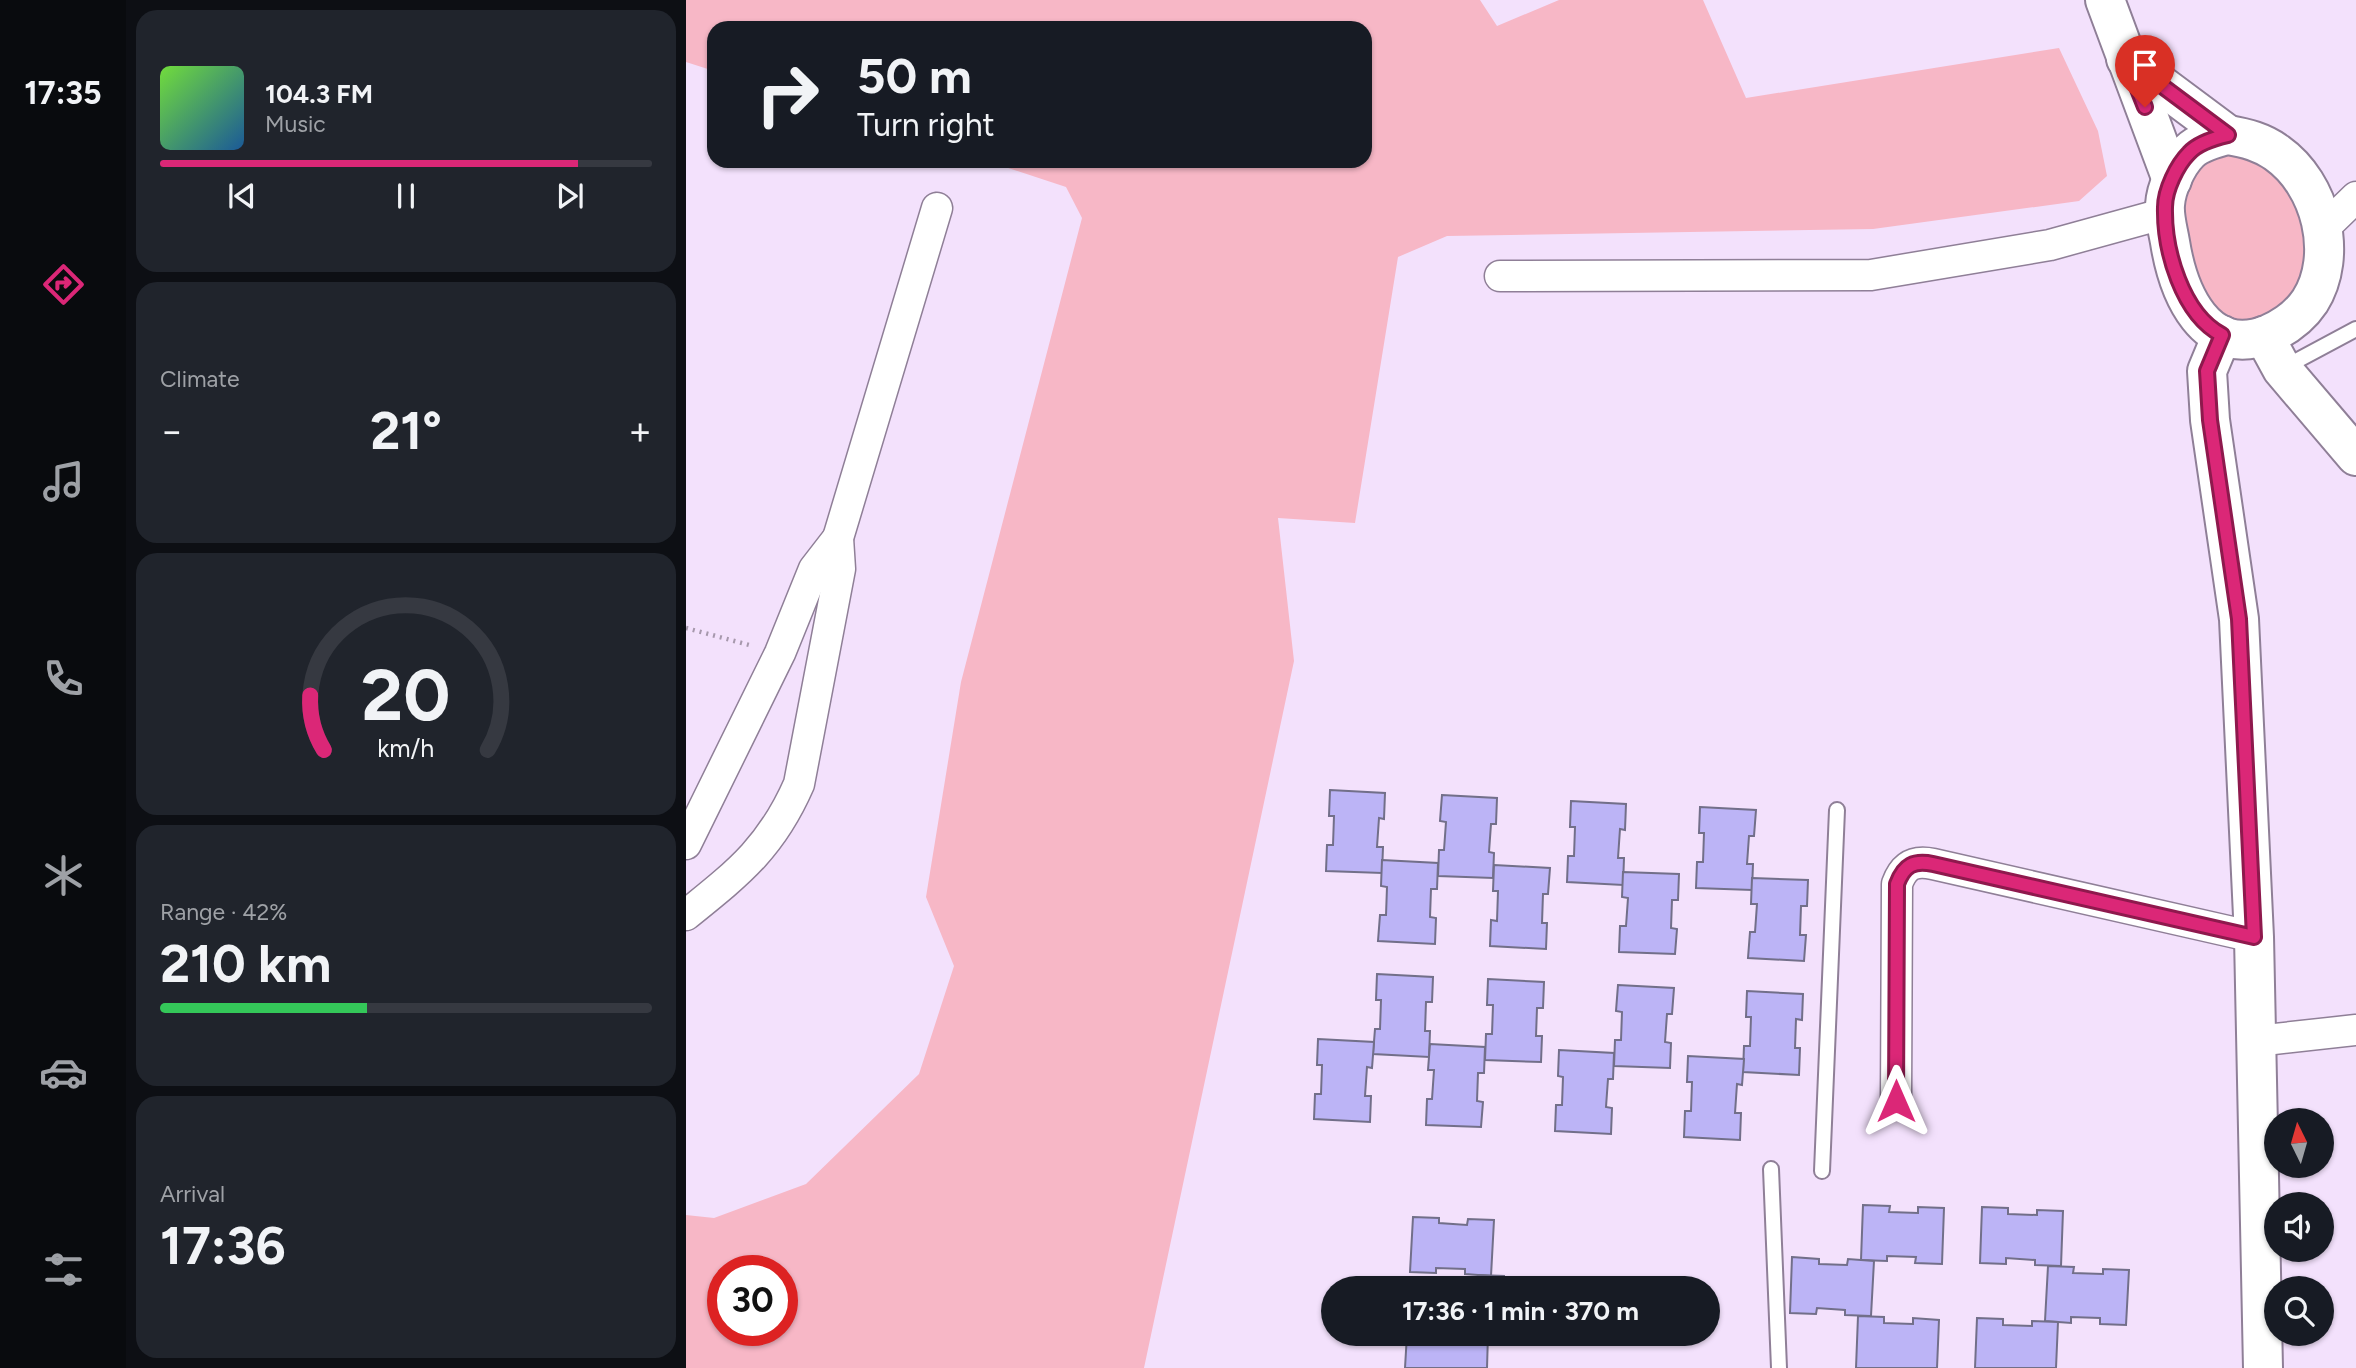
<!DOCTYPE html>
<html lang="en">
<head>
<meta charset="utf-8">
<style>
	:root { --surface:#171b24; --page:#20242c; --text:#f1f3f6; --muted:#9ea1a6; --line:#363941; --accent:#db2777 }
	body { margin:0; font-family:Figtree,sans-serif; background:var(--page); color:var(--text); height:100vh; display:flex; flex-direction:column; font-size:26px; white-space:nowrap }
	* { box-sizing:border-box; margin:0 }
	p { font-size:23px; color:var(--muted) }
	.icon { flex:none; width:38px; height:38px; fill:none; stroke:currentColor; stroke-width:2; stroke-linecap:round; stroke-linejoin:round }
	.map { position:relative; flex:1; overflow:hidden }
	.panel { display:flex; flex-direction:column; gap:10px; padding:10px; background:#0d0f14; width:560px }
	.panel>* { flex:none }
	.hud { position:absolute; left:21px; top:21px; width:665px; height:147px; border-radius:21px; box-shadow:0 2px 5px #0004; background:#171b24; color:var(--text); overflow:hidden }
	.needle { width:46px; rotate:355deg }
	.tools { position:absolute; left:1578px; top:1108px; display:grid; gap:14px }
	.tools a { display:grid; place-items:center; width:70px; height:70px; border-radius:50%; background:var(--surface); box-shadow:0 2px 5px #0004; font-size:35px }
	.speed { position:absolute; left:21px; top:1255px; display:flex; gap:14px; font-size:35px; font-weight:700; text-align:center }
	.speed>* { display:grid; place-content:center; width:91px; height:91px; border-radius:50%; background:var(--surface); box-shadow:0 2px 5px #0004; line-height:1 }
	.speed .limit { border:10px solid #d22; background:#fff; color:#111 }
	.pin { position:absolute; display:grid; place-items:center; width:60px; height:60px; color:#fff; margin:-72px -30px; border-radius:50% 50% 50% 0; rotate:-45deg; box-shadow:0 0 7px #0007 }
	.pin .icon { rotate:45deg }
	.me { position:absolute; width:77px; margin:-38px; rotate:0deg; stroke-linejoin:round; filter:drop-shadow(0 0 5px #0008) }
	.turn { display:flex; align-items:center; gap:24px; height:147px; padding:0 35px; font-size:32px }
	.turn .icon { width:91px; height:91px; stroke-width:2.5 }
	.turn b { display:block; font-size:49px; line-height:60px }
	.big { font-size:52px; font-weight:700; line-height:1.1 }
	.panel .widget { flex:1; display:flex; flex-direction:column; justify-content:center; gap:10px; min-width:0; padding:0 24px; border-radius:21px; background:var(--page) }
	.panel .dial { align-items:center; gap:0 }
	.dial svg { height:182px; overflow:visible; fill:none; stroke:var(--line); stroke-width:7; stroke-linecap:round; text-anchor:middle }
	.dial text { fill:var(--text); stroke:none }
	.song { display:flex; align-items:center; gap:21px }
	.cover { width:84px; height:84px; border-radius:10px; background:linear-gradient(135deg,hsl(100 70% 55%),hsl(210 70% 35%)) }
	.played { height:7px; border-radius:4px; background:linear-gradient(90deg,var(--accent) 85%,var(--line) 85%) }
	.keys { display:flex; justify-content:space-around; direction:ltr }
	.heat { display:flex; justify-content:space-between; align-items:center; font-size:38px; direction:ltr }
	.charge { height:10px; border-radius:5px; background:linear-gradient(90deg,#34c759 42%,var(--line) 0) }
	.trip { position:absolute; left:635px; top:1276px; width:399px; height:70px; border-radius:35px; background:var(--surface); box-shadow:0 2px 5px #0004; font-weight:700; line-height:70px; text-align:center }
	main { display:flex; flex:1; min-height:0 }
	.tabs { display:flex; flex-direction:column; width:126px; justify-content:space-around; align-items:center; background:#090b0e; color:var(--muted) }
	.tabs .icon { width:49px; height:49px }
	.tabs .current { color:var(--accent) }
	.tabs b { font-size:32px; color:var(--text) }
	.map>svg:first-child { display:block }
	.green { fill:#f7b7c6; fill-rule:evenodd }
	.building { fill:#bcb4f6; stroke:#726f89; stroke-width:2 }
	.lines { fill:none; stroke-linecap:round; stroke-linejoin:round }
	.lane-casing { stroke:#8f7f97; stroke-width:18 }
	.street-casing { stroke:#8f7f97; stroke-width:33 }
	.secondary-casing { stroke:#8f7f97; stroke-width:42 }
	.path { stroke:#a698ac; stroke-width:4.5; stroke-dasharray:2 5; stroke-linecap:butt }
	.lane { stroke:#fff; stroke-width:14 }
	.street { stroke:#fff; stroke-width:30 }
	.secondary { stroke:#fff; stroke-width:38 }
	.route-casing { stroke:#8e194d; stroke-width:18 }
	.route { stroke:#db2777; stroke-width:12 }
</style>
</head>
<body>
<main>
<nav class="tabs">
<b>17:35</b>
<svg class="icon current" aria-label="directions" viewBox="0 0 24 24"><path d="M12 3l9 9-9 9-9-9zM9 14v-3h6M13 9l2 2-2 2"/></svg>
<svg class="icon" aria-label="music" viewBox="0 0 24 24"><path d="M9 18V5l10-2v13"/><circle cx="6" cy="18" r="3"/><circle cx="16" cy="16" r="3"/></svg>
<svg class="icon" aria-label="phone" viewBox="0 0 24 24"><path d="M5 4h4l2 5-3 2q2 4 5 5l2-3 5 2v4C11 20 4 13 5 4z"/></svg>
<svg class="icon" aria-label="climate" viewBox="0 0 24 24"><path d="M12 3v18M4 7l16 10M4 17L20 7"/></svg>
<svg class="icon" aria-label="car" viewBox="0 0 24 24"><path d="M5 17H2v-5l4-1 3-4h7l3 4 3 1v5h-3M9 17h6M6 11h13"/><circle cx="7" cy="17" r="2"/><circle cx="17" cy="17" r="2"/></svg>
<svg class="icon" aria-label="filters" viewBox="0 0 24 24"><path d="M4 7h16M4 17h16"/><circle cx="9" cy="7" r="2"/><circle cx="15" cy="17" r="2"/></svg>
</nav>
<section class="panel">
<div class="widget">
<div class="song"><i class="cover"></i><div><b>104.3 FM</b><p>Music</p></div></div>
<div class="played"></div>
<div class="keys"><svg class="icon" aria-label="previous" viewBox="0 0 24 24"><path d="M18 5L8 12l10 7zM5 5v14"/></svg><svg class="icon" aria-label="pause" viewBox="0 0 24 24"><path d="M8 5v14M16 5v14"/></svg><svg class="icon" aria-label="next" viewBox="0 0 24 24"><path d="M6 5l10 7-10 7zM19 5v14"/></svg></div>
</div>
<div class="widget"><p>Climate</p>
<div class="heat"><a>−</a><b class="big">21°</b><a>+</a></div>
</div>
<div class="widget dial"><svg viewBox="0 0 100 80">
<path d="M14 69A42 42 0 1 1 86 69"/>
<path d="M14 69A42 42 0 0 1 8 45" stroke="#db2777"/>
<text x="50" y="56" font-size="32" font-weight="700">20</text>
<text x="50" y="72" font-size="11">km/h</text>
</svg></div>
<div class="widget"><p>Range · 42%</p><b class="big">210 km</b><div class="charge"></div></div>
<div class="widget"><p>Arrival</p><b class="big">17:36</b></div>
</section>
<div class="map">
<svg width="1670" height="1368" viewBox="0 0 1670 1368">
	<rect width="100%" height="100%" fill="#f3e1fc"/>
	<g class="green">
		<path d="M0,0H794L811,26L873,0H1017L1060,98L1373,48L1412,131L1421,176L1393,201L1187,229L761,236L712,257L669,523L592,518L608,661L458,1368H0V1215L28,1218L120,1184L233,1074L268,966L240,897L275,682L396,218L380,187L301,161H679V28H28V71L0,62ZM37,1270H96V1330H37Z"/>
		<path d="M1547,153L1583,163L1619,214L1620,280L1585,318L1541,323L1509,286L1494,196C1509,173 1519,159 1547,153Z"/>
	</g>
	<g class="building">
		<path d="M644,790L699,793L698,819L693,818L691,847H697L696,873L640,871L641,845H647L648,816H643Z"/>
		<path d="M756,795L811,798L810,824H805L803,852L808,853L807,878L752,876L753,850H758L760,822L754,821Z"/>
		<path d="M885,801L940,804L939,830L934,829L932,858H938L937,885L881,882L882,856H888L889,827H884Z"/>
		<path d="M1014,807L1070,810L1068,836H1063L1061,864H1067L1066,890L1010,888L1011,862H1017L1018,833H1013Z"/>
		<path d="M696,860L752,863L751,889H745L744,917L750,918L749,944L692,941L694,915H700L701,887L695,886Z"/>
		<path d="M808,865L864,868L862,894H857L856,923H861L860,949L804,946L805,920L811,921L812,891H807Z"/>
		<path d="M937,872L993,874L992,900H986L985,928L991,929L989,954L933,952L934,926H940L942,898L936,897Z"/>
		<path d="M1066,878L1122,880L1121,906H1115L1114,935H1120L1118,961L1062,958L1064,932H1069L1071,904H1065Z"/>
		<path d="M691,974L747,977L746,1002H740L739,1031H744L743,1057L687,1054L689,1029H694L695,1000H690Z"/>
		<path d="M802,979L858,982L857,1008H851L850,1036H856L855,1062L799,1060L800,1034H806L807,1005H801Z"/>
		<path d="M932,985L988,988L986,1014H981L979,1042L985,1043L984,1068L928,1066L929,1040H935L936,1012L930,1011Z"/>
		<path d="M1061,991L1117,994L1116,1020L1110,1019L1109,1048H1114L1113,1075L1057,1072L1058,1046H1064L1065,1017H1060Z"/>
		<path d="M632,1039L688,1042L686,1068L681,1067L679,1096H685L684,1122L628,1119L629,1094H635L636,1065H631Z"/>
		<path d="M744,1044L799,1047L798,1073H792L791,1101L797,1102L795,1127L740,1125L741,1099H746L748,1070H742Z"/>
		<path d="M873,1050L928,1053L927,1079H922L920,1107L926,1108L925,1134L869,1131L870,1105H876L877,1077L872,1076Z"/>
		<path d="M1002,1056L1058,1059L1056,1085L1051,1084L1049,1113H1055L1054,1140L998,1137L999,1111H1005L1006,1082H1001Z"/>
		<path d="M1177,1205L1204,1206L1203,1212L1232,1213V1207L1258,1208L1256,1264L1229,1263L1230,1257L1201,1256V1261L1175,1260Z"/>
		<path d="M1296,1207L1322,1208V1214L1351,1215V1210L1377,1211L1375,1266L1349,1265V1260L1320,1258V1264L1294,1263Z"/>
		<path d="M727,1217L753,1218V1223L781,1225L782,1219L808,1220L805,1276L779,1274V1269L750,1268V1273L724,1272Z"/>
		<path d="M1106,1257L1133,1259V1264L1161,1265L1162,1259L1188,1261L1185,1316L1159,1315V1310L1131,1308L1130,1314L1104,1313Z"/>
		<path d="M1362,1266L1388,1267L1387,1273L1417,1274V1269L1443,1270L1440,1325L1414,1324V1318L1385,1317V1323L1359,1321Z"/>
		<path d="M792,1275L818,1276V1282L847,1283V1278L873,1279V1288H791Z"/>
		<path d="M1172,1316L1198,1317V1323L1227,1324V1318L1253,1320L1251,1368H1170Z"/>
		<path d="M1291,1318L1317,1319V1325L1346,1326V1321L1372,1322L1370,1368H1289Z"/>
		<path d="M721,1334H802L801,1368H719Z"/>
	</g>
	<g class="lines">
		<defs>
			<g id="lane">
				<path d="M1597,368L1670,329"/>
				<path d="M1085,1169L1093,1368"/>
				<path d="M1136,1171L1151,810"/>
			</g>
			<g id="street">
				<path d="M1636,230L1670,197"/>
				<path d="M814,276L1185,275L1364,245L1480,213"/>
				<path d="M0,844L94,653L128,569L152,538"/>
				<path d="M0,915C52,873 85,848 113,784L154,569L152,538L251,208"/>
				<path d="M1570,1041L1670,1030"/>
				<path d="M1210,1101L1211,884C1218,865 1228,860 1247,864L1568,937"/>
			</g>
			<g id="secondary">
				<path d="M1419,0L1486,180"/>
				<path d="M1440,59L1542,135"/>
				<path d="M1542,135C1560,138 1576,142 1591,153C1635,184 1653,255 1624,301C1614,316 1599,327 1583,334C1519,360 1492,292 1484,242C1482,230 1478,217 1479,205C1480,188 1491,164 1503,152C1513,142 1529,138 1542,135Z"/>
				<path d="M1536,335L1521,371L1524,420L1553,619L1568,937L1577,1368"/>
				<path d="M1578,336L1596,369L1670,456"/>
			</g>
		</defs>
		<use href="#lane" class="lane-casing"/>
		<use href="#street" class="street-casing"/>
		<use href="#secondary" class="secondary-casing"/>
		<path class="path" d="M0,628L67,646"/>
		<use href="#lane" class="lane"/>
		<use href="#street" class="street"/>
		<use href="#secondary" class="secondary"/>
	</g>
	<g class="lines">
		<defs>
			<path id="route" d="M1210,1101L1211,884C1218,865 1228,860 1247,864L1568,937L1553,619L1524,420L1521,371L1536,335C1496,314 1478,250 1479,207C1479,190 1491,165 1503,153C1512,143 1529,138 1542,135L1440,59L1459,107"/>
		</defs>
		<use href="#route" class="route-casing"/>
		<use href="#route" class="route"/>
	</g>
</svg>
<div class="tools">
<a><svg class="needle" viewBox="-14 -14 28 28"><path d="M0-13l5 13h-10z" fill="#e53935"/><path d="M0 13l5-13h-10z" fill="#9ea1a6"/></svg></a>
<a><svg class="icon" aria-label="sound" viewBox="0 0 24 24"><path d="M4 9h4l5-4v14l-5-4H4zM17 9q2 3 0 6"/></svg></a>
<a><svg class="icon" aria-label="search" viewBox="0 0 24 24"><circle cx="10" cy="10" r="6"/><path d="M15 15l6 6"/></svg></a>
</div>
<div class="speed"><div class="limit">30</div></div>
<div class="pin" style="left:1459px;top:107px;background:#d93025"><svg class="icon" aria-label="arrive" viewBox="0 0 24 24"><path d="M6 21V4h12l-3 4 3 4H6"/></svg></div>
<svg class="me" style="left:1210px;top:1101px" viewBox="-20 -20 40 40"><path d="M0-17L14 15 0 8-14 15z" fill="#db2777" stroke="#fff" stroke-width="4"/></svg>
<div class="trip">17:36 · 1 min · 370 m</div>
<div class="hud">
<div class="turn"><svg class="icon" aria-label="right" viewBox="0 0 24 24"><path d="M7 20v-9h11M14 6l5 5-5 5"/></svg><div><b>50 m</b>Turn right</div></div>
</div>
</div>
</main>
</body>
</html>
